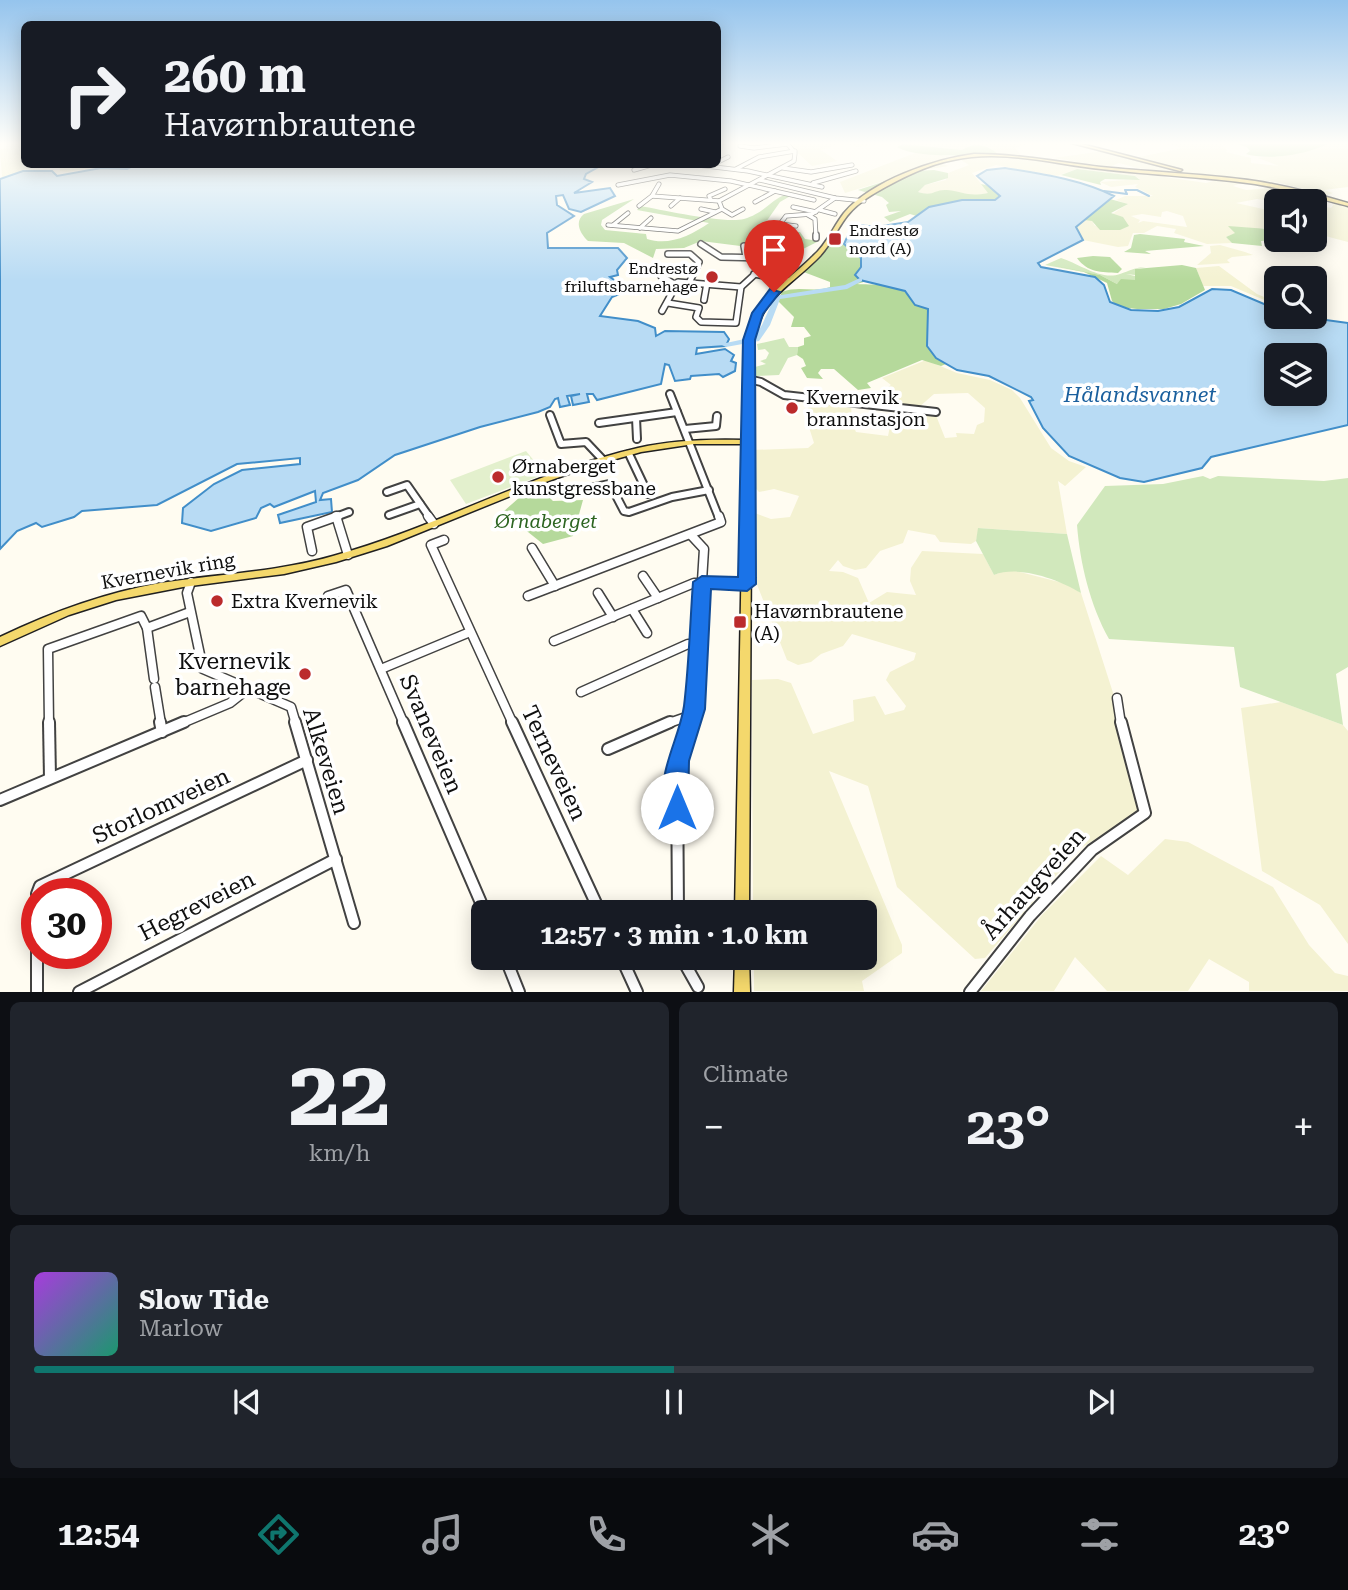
<!DOCTYPE html>
<html lang="en">
<head>
<meta charset="utf-8">
<style>
	:root { --surface:#171b24; --page:#20242c; --text:#f1f3f6; --muted:#9ea1a6; --line:#363941; --accent:#0f766e }
	body { margin:0; font-family:"Roboto Serif",serif; background:var(--page); color:var(--text); height:100vh; display:flex; flex-direction:column; font-size:26px; white-space:nowrap }
	* { box-sizing:border-box; margin:0 }
	p { font-size:23px; color:var(--muted) }
	.icon { flex:none; width:38px; height:38px; fill:none; stroke:currentColor; stroke-width:2; stroke-linecap:round; stroke-linejoin:round }
	.map { position:relative; height:992px; overflow:hidden }
	.sheet { display:flex; flex-direction:column; gap:10px; padding:10px; background:#0d0f14; flex:1 }
	.sheet>* { flex:none }
	.guide { position:absolute; left:21px; top:21px; width:700px; height:147px; border-radius:10px; box-shadow:0 4px 18px #0003; background:#171b24; color:var(--text); overflow:hidden }
	.tools { position:absolute; left:1264px; top:189px; display:grid; gap:14px }
	.tools a { display:grid; place-items:center; width:63px; height:63px; border-radius:10px; background:var(--surface); box-shadow:0 4px 18px #0003; font-size:35px }
	.speed { position:absolute; left:21px; top:878px; display:flex; gap:14px; font-size:35px; font-weight:700; text-align:center }
	.speed>* { display:grid; place-content:center; width:91px; height:91px; border-radius:50%; background:var(--surface); box-shadow:0 4px 18px #0003; line-height:1 }
	.speed .limit { border:10px solid #d22; background:#fff; color:#111 }
	.pin { position:absolute; display:grid; place-items:center; width:60px; height:60px; color:#fff; margin:-72px -30px; border-radius:50% 50% 50% 0; rotate:-45deg; box-shadow:0 0 7px #0007 }
	.pin .icon { rotate:45deg }
	.me { position:absolute; width:77px; margin:-38px; rotate:0deg; stroke-linejoin:round; filter:drop-shadow(0 0 5px #0008) }
	.turn { display:flex; align-items:center; gap:24px; height:147px; padding:0 28px; font-size:32px }
	.turn .icon { width:91px; height:91px; stroke-width:2.5 }
	.turn b { display:block; font-size:49px; line-height:60px }
	.big { font-size:52px; font-weight:700; line-height:1.1 }
	.sheet .widget { flex:1; display:flex; flex-direction:column; justify-content:center; gap:10px; min-width:0; padding:0 24px; border-radius:10px; background:var(--page) }
	.sheet .dial { align-items:center; gap:0 }
	.dial b { font-size:91px; line-height:1 }
	.song { display:flex; align-items:center; gap:21px }
	.cover { width:84px; height:84px; border-radius:10px; background:linear-gradient(135deg,hsl(280 70% 55%),hsl(160 70% 35%)) }
	.played { height:7px; border-radius:4px; background:linear-gradient(90deg,var(--accent) 50%,var(--line) 50%) }
	.keys { display:flex; justify-content:space-around; direction:ltr }
	.heat { display:flex; justify-content:space-between; align-items:center; font-size:38px; direction:ltr }
	.sheet .tiles { flex:1; display:grid; gap:10px; grid-template-columns:1fr 1fr }
	.widget:last-child { grid-column:span 2 }
	.trip { position:absolute; left:471px; top:900px; width:406px; height:70px; border-radius:10px; background:var(--surface); box-shadow:0 4px 18px #0003; font-weight:700; line-height:70px; text-align:center }
	.dock { display:flex; height:112px; justify-content:space-around; align-items:center; background:#090b0e; color:var(--muted) }
	.dock .icon { width:49px; height:49px }
	.dock .on { color:var(--accent) }
	.dock b { font-size:32px; color:var(--text) }
	.map>svg:first-child { display:block }
	.farmland { fill:#f4f2d2; fill-rule:evenodd }
	.green { fill:#d1e8bc }
	.forest { fill:#b5d99b }
	.pitch { fill:#e3f0cd }
	.water { fill:#b8dbf4; stroke:#418ec9; stroke-width:2; fill-rule:evenodd }
	.lines { fill:none; stroke-linecap:round; stroke-linejoin:round }
	.stream { stroke:#418ec9; stroke-width:2 }
	.river { fill:#b8dbf4; fill-rule:evenodd }
	.minor-far4-casing { stroke:#424242; stroke-width:5 }
	.minor-far3-casing { stroke:#424242; stroke-width:8 }
	.minor-far2-casing { stroke:#424242; stroke-width:10 }
	.minor-far1-casing { stroke:#424242; stroke-width:11 }
	.minor-casing { stroke:#424242; stroke-width:14 }
	.major-casing { stroke:#202020; stroke-width:3 }
	.minor-far4 { stroke:#fff; stroke-width:3.5 }
	.minor-far3 { stroke:#fff; stroke-width:5 }
	.minor-far2 { stroke:#fff; stroke-width:6 }
	.minor-far1 { stroke:#fff; stroke-width:8 }
	.minor { stroke:#fff; stroke-width:10 }
	.major { fill:#f4d86c; fill-rule:evenodd }
	.route { fill:#1a73e8; stroke:#114b97; stroke-width:2 }
	.poi-dot { fill:#bb2b2c; stroke:#fff; stroke-width:2.5 }
	.labels { text-anchor:middle; dominant-baseline:central; stroke-width:7; stroke-linejoin:round; paint-order:stroke }
	.far-poi-label { font-size:16px; fill:#0f0f0f; stroke:#fff; text-anchor:start }
	.poi-label { font-size:19px; fill:#0f0f0f; stroke:#fff; text-anchor:start }
	.park-label { font-size:19px; font-style:italic; fill:#2c6521; stroke:#fff }
	.street-label { font-size:19px; fill:#0f0f0f; stroke:#fff }
	.water-label { font-size:21px; font-style:italic; fill:#1b609e; stroke:#fff }
	.near-poi-label { font-size:23px; fill:#0f0f0f; stroke:#fff; text-anchor:end }
	.near-street-label { font-size:23px; fill:#0f0f0f; stroke:#fff }
</style>
</head>
<body>
<div class="map">
<svg width="1348" height="992" viewBox="0 0 1348 992">
	<rect width="100%" height="100%" fill="#fffcf1"/>
	<g class="farmland">
		<path d="M0,142H24V164L107,165L67,172L60,171L59,167L25,169L9,177H2L0,150L11,144Z"/>
		<path d="M786,142H862L868,146L857,147L842,143L821,150L837,161L812,166Z"/>
		<path d="M889,142H1030L1016,148L1021,156L1206,183L1221,179L1243,182L1233,186L1246,190L1271,188L1302,195L1284,193L1271,201L1257,199L1236,203L1276,212V231L1264,228L1236,233L1226,237L1232,243L1207,244L1174,233L1176,229L1157,226L1144,233H1133L1128,246L1118,247L1083,240L1076,227L1083,220L1092,221L1095,226L1127,204L1116,200L1125,196H1153L1135,187L1138,184L1111,187L1100,182L1140,179L1135,176L1077,169L1057,176L996,165L972,173L989,193L973,196L937,192L932,196L918,192L925,185L946,180L948,173L969,165L961,160H943L938,163L949,166L916,171L845,193L840,182L915,153L926,152L953,157L998,154L987,146L969,145L962,150ZM1167,211L1183,216L1187,227L1143,221L1138,223L1140,220L1131,216L1142,214L1161,217L1162,212Z"/>
		<path d="M1128,142H1203L1219,143L1227,149L1226,152L1251,158V163L1279,166L1258,158L1312,149L1330,142H1348V187L1324,190L1333,193L1327,195L1276,182L1137,168L1119,163L1109,167L1054,158L1103,151L1135,158L1182,148L1164,142L1139,145Z"/>
		<path d="M1334,204L1348,207V242L1314,233V205L1331,208Z"/>
		<path d="M1220,245L1245,252L1253,255L1232,257L1227,260L1230,263L1197,265L1211,253L1210,246Z"/>
		<path d="M1219,266L1257,294L1276,302V305L1231,286H1203L1196,268Z"/>
		<path d="M926,360L957,373L990,380L1012,390L1020,398L1051,448L1069,461L1086,467L1065,486L1058,481L1067,534L979,528L976,541L971,544L940,542L935,535L908,530L903,543L880,551L866,568L855,570L843,566L838,560L829,571L843,572L858,578L869,603L887,592L916,595L910,581L911,568L922,551L983,554L994,575L1008,569L1067,584L1081,593L1115,699L1142,810L1078,850L985,958L975,959L897,887L868,786L829,771L902,945V953L862,981L864,991H754V957H864V912H753L752,680L778,679L791,683L813,734L854,721L853,700L875,696L885,715L904,710L906,706L886,680L890,672L914,660L916,653L852,634L843,646L821,654L811,662L798,665L787,660L754,577L755,513L771,519L790,517L799,496L774,489L759,492L753,485L752,450L808,448L814,443L807,421L809,401L851,405L852,423L856,432L888,436L894,406L935,413L945,438L957,437L956,433L974,434L977,425L984,422L985,408L968,393L934,394L918,408L899,405L880,392L891,385L882,378Z"/>
		<path d="M1281,702L1343,725L1348,731V944L1320,905L1262,871L1241,708Z"/>
		<path d="M1165,839L1188,842L1273,887L1309,945L1335,973L1348,976V991H1249V982L1209,959L1188,991H1107L1075,957L1054,991H981L1042,915L1101,856L1128,875Z"/>
	</g>
	<g class="green">
		<path d="M1061,258C1078,263 1101,281 1120,274C1129,271 1135,267 1146,267L1135,269V275L1126,274L1135,276V280L1117,284L1100,275L1045,265Z"/>
		<path d="M784,338L789,347H798L797,355L788,358L779,375L755,376V367L766,364L760,361L766,359L769,353L765,349L758,350L757,344Z"/>
		<path d="M1203,476L1210,479L1218,476L1324,481L1348,478V667L1336,674L1343,725L1240,687L1234,647L1109,639C1090,605 1080,563 1077,525L1105,486L1163,484Z"/>
		<path d="M978,528L1067,534L1081,593C1058,579 1019,565 994,575L976,541Z"/>
	</g>
	<g class="forest">
		<path d="M1230,142H1331C1311,154 1268,161 1246,154L1250,151L1247,147Z"/>
		<path d="M903,144L962,150C975,141 988,145 999,155C973,155 918,159 897,147Z"/>
		<path d="M1077,169L1135,176L1140,180L1105,179L1100,182L1101,185L1061,175Z"/>
		<path d="M934,170L948,173V178L925,185L918,192C934,197 934,189 947,190C965,192 967,197 988,193L981,184L990,186L1001,197C977,210 945,191 920,217L910,214L890,222L884,217L901,211L889,212L886,205L889,203L882,197L858,190L916,171Z"/>
		<path d="M787,194L792,195L780,202L766,222L753,232L779,236L781,232H800L805,239L819,241L795,253L701,241L684,248L656,249L653,258L624,243L588,241C580,233 574,222 584,214L634,199L602,220L601,225L605,230L646,234L647,239C669,246 690,236 709,223L637,210L640,206C664,210 724,224 744,219C765,213 770,200 787,194Z"/>
		<path d="M1110,199L1128,204L1111,213L1123,217L1129,226L1120,230H1100L1092,221L1083,220Z"/>
		<path d="M1228,226L1268,229L1276,240L1261,241L1262,246L1232,243L1226,237L1235,233Z"/>
		<path d="M1140,234L1185,239L1184,242L1204,246L1145,251L1151,254L1124,252L1131,248L1134,235Z"/>
		<path d="M844,244L861,258L860,280L867,281L857,284C871,285 895,283 906,293C915,301 915,305 928,309C934,330 916,347 946,364L941,366L922,360L867,383L871,388L858,390L834,369H821L818,373L823,379L807,378L801,368L806,366L803,359L797,355L798,347L804,345V338L811,336L804,327H791L794,317L778,301L782,292C799,285 813,293 830,287V282L801,271L830,245Z"/>
		<path d="M1093,256L1110,257L1122,269L1118,273C1101,272 1088,273 1077,258Z"/>
		<path d="M1182,265L1196,268L1205,290L1181,304L1164,309H1137L1119,307L1112,301L1107,283L1084,272L1056,266L1100,275L1117,284L1121,279L1135,280V269Z"/>
		<path d="M542,490L553,501L583,500L573,536L543,544L503,512L520,497Z"/>
	</g>
	<path class="pitch" d="M526,451L545,474L466,504L450,480Z"/>
	<g class="water">
		<path d="M115,164L602,165L586,174L584,179L592,182L574,193L610,188L615,196L581,212L569,209L563,195L556,196L557,205L574,216L547,233L548,248H618L627,258L617,270L618,275L610,277L621,285H629V290L612,297L600,316L638,321L655,328L656,336L665,331L724,332L729,339L726,346L697,348L696,354L725,349L734,355L731,361L736,363L735,371L723,377L719,374L691,376L690,379L675,381L669,365L665,364L661,384L597,400L593,394H587L589,402L573,405L571,396L580,394L567,396L570,405L560,407L558,398L555,399L550,407L538,412L480,427L395,455L358,480L323,493L320,500L331,499L332,512L280,523L278,515L316,502L315,491L274,507L270,504L261,508L256,518L211,531L182,523L183,508L214,484L242,470L300,464V458L237,464L157,505L82,511L74,517L42,527L36,523L17,531L0,549V179L23,171H52L57,176L101,168L127,169L131,167Z"/>
		<path d="M1005,168C1042,174 1080,179 1114,196L1076,227L1083,240L1038,263L1041,267L1095,277L1104,285L1110,302L1131,310L1158,311L1179,307L1212,289L1231,290L1276,309V317H1304L1348,323V425L1211,457L1202,468L1144,482L1120,478L1069,456L1043,428L1029,401L1033,400L1031,397L989,376L957,370L936,358L927,346L928,309L915,305L905,291L860,280L855,275L861,267V258L844,244L853,224L876,227L908,222L929,207L962,200H995L1000,196L977,176L987,170ZM1276,355H1314V394H1276Z"/>
	</g>
	<g class="lines">
		<path class="stream" d="M1104,191L1127,194L1125,190H1137L1149,196"/>
		<path class="river" d="M860,278L862,279V281L847,289L780,299L770,325L759,341L726,347L722,345L726,343L754,337L762,325L775,296L845,285Z"/>
		<defs>
			<g id="minor-far4">
				<path d="M718,144L724,142"/>
				<path d="M740,146L754,148L787,144"/>
				<path d="M718,162L728,157"/>
				<path d="M689,164L748,171L822,187"/>
				<path d="M783,168L811,172L852,165"/>
				<path d="M736,169L759,157L795,151"/>
				<path d="M634,170L655,164"/>
				<path d="M760,180L835,198L864,201"/>
				<path d="M813,183L856,171"/>
				<path d="M618,185L670,175L731,181L814,200"/>
				<path d="M652,196L719,201"/>
				<path d="M711,200L709,196L725,189"/>
				<path d="M755,202L775,191"/>
				<path d="M639,206L652,196L659,184"/>
				<path d="M671,206L680,198"/>
				<path d="M793,207L816,212"/>
				<path d="M701,209L715,212"/>
				<path d="M743,209L732,215L722,209L719,201L794,161L795,153L786,142"/>
				<path d="M820,210L835,214"/>
				<path d="M808,215L815,219L816,237"/>
				<path d="M780,224L786,216L812,214L835,198"/>
				<path d="M608,225L678,231L722,209"/>
				<path d="M613,225L628,213"/>
				<path d="M640,228L651,218"/>
				<path d="M768,229L780,224L796,226"/>
			</g>
			<g id="minor-far3">
				<path d="M816,235V238"/>
				<path d="M701,244L721,257L765,258"/>
				<path d="M744,246L746,257"/>
				<path d="M668,254H690L699,262L690,281"/>
				<path d="M667,268L695,271"/>
				<path d="M754,274L787,280"/>
				<path d="M661,276L674,284"/>
				<path d="M704,300L707,283"/>
				<path d="M668,303L699,308L696,317L701,322L736,323L741,287L765,265L764,251"/>
				<path d="M662,311L678,282L741,287"/>
			</g>
			<g id="minor-far2">
				<path d="M748,379L761,382L784,395L936,412"/>
				<path d="M670,394L719,518"/>
				<path d="M550,415L561,444L586,442L603,460"/>
				<path d="M636,418L637,439"/>
				<path d="M599,423L677,412"/>
				<path d="M685,429L716,426L717,416"/>
				<path d="M629,454L648,494"/>
				<path d="M387,492L407,485L430,518"/>
				<path d="M572,492L610,484L624,511L629,512L672,497L709,490"/>
				<path d="M389,515L420,504"/>
				<path d="M333,518L349,512"/>
			</g>
			<g id="minor-far1">
				<path d="M336,516L348,555"/>
				<path d="M428,516L434,524"/>
				<path d="M444,540L431,545L513,724"/>
				<path d="M532,548L555,586"/>
				<path d="M312,551L307,527L338,516"/>
				<path d="M643,576L658,598"/>
				<path d="M191,582L187,593L203,669L291,707L296,724"/>
				<path d="M598,593L613,617"/>
				<path d="M328,596L346,590L404,724"/>
				<path d="M528,596L721,522L719,516"/>
				<path d="M632,609L647,633"/>
				<path d="M147,628L190,612"/>
				<path d="M554,641L694,583L747,584"/>
				<path d="M381,669L470,632"/>
				<path d="M155,687L161,724"/>
				<path d="M581,692L688,644H698"/>
				<path d="M1117,698L1121,724"/>
				<path d="M49,724L48,649L141,616L147,628L154,679"/>
				<path d="M180,724L230,703L249,688"/>
				<path d="M666,724L692,715"/>
				<path d="M689,724L694,709L704,549L691,535"/>
			</g>
			<g id="minor">
				<path d="M49,722L50,778"/>
				<path d="M160,722L162,732"/>
				<path d="M295,722L354,923"/>
				<path d="M403,722L485,912"/>
				<path d="M512,722L600,912"/>
				<path d="M608,749L670,722"/>
				<path d="M0,800L184,722"/>
				<path d="M37,894L40,886L307,760"/>
				<path d="M37,899V952"/>
				<path d="M678,912L677,772L679,751L689,722"/>
				<path d="M37,954V992"/>
				<path d="M505,957L519,992"/>
				<path d="M621,957L637,992"/>
				<path d="M681,957L698,987"/>
				<path d="M79,992L336,859"/>
				<path d="M970,992L1030,916L1092,850L1145,813L1121,722"/>
			</g>
			<g id="major">
				<path d="M1068,142H1074L1182,170L1180,171Z"/>
				<path d="M974,154C1017,154 1058,162 1101,167C1152,172 1204,174 1255,181C1287,186 1317,194 1348,203V206C1317,198 1287,189 1255,184C1204,177 1153,175 1101,169C1053,164 1002,149 953,160C926,165 899,179 875,193C865,199 854,207 847,216C837,229 831,244 820,256C788,289 760,297 752,347L749,912H735L744,444H694L641,452L591,466L540,484L387,546L336,562L284,574L183,587L116,600L69,615L0,646V637C52,612 104,593 160,583C218,574 277,572 333,556C438,527 533,472 638,448C673,440 708,439 744,440C744,418 745,397 745,375C745,359 744,343 750,327C761,296 790,279 813,256C827,244 833,227 844,213C871,181 934,159 974,154Z"/>
				<path d="M735,957H749L750,992H734Z"/>
			</g>
		</defs>
		<use href="#minor-far4" class="minor-far4-casing"/>
		<use href="#minor-far3" class="minor-far3-casing"/>
		<use href="#minor-far2" class="minor-far2-casing"/>
		<use href="#minor-far1" class="minor-far1-casing"/>
		<use href="#minor" class="minor-casing"/>
		<use href="#major" class="major-casing"/>
		<use href="#minor-far4" class="minor-far4"/>
		<use href="#minor-far3" class="minor-far3"/>
		<use href="#minor-far2" class="minor-far2"/>
		<use href="#minor-far1" class="minor-far1"/>
		<use href="#minor" class="minor"/>
		<use href="#major" class="major"/>
	</g>
	<linearGradient id="sky" x2="0" y2="1"><stop stop-color="#95c4ed"/><stop offset="0.51" stop-color="#fffef9"/><stop offset="1" stop-color="#fffef9" stop-opacity="0"/></linearGradient>
	<rect width="1348" height="281" fill="url(#sky)"/>
	<path class="route" d="M770,289L780,292L763,314L755,340L756,584L747,591L711,589L705,709L689,761L688,808L685,816L677,819L668,816C652,779 679,742 684,706C689,665 690,623 693,582L702,576L738,577L743,340L752,313Z"/>
	<g class="poi-dot">
		<rect x="828" y="232" width="14" height="14" rx="3.5"/>
		<circle cx="712" cy="277" r="7"/>
		<circle cx="792" cy="408" r="7"/>
		<circle cx="498" cy="477" r="7"/>
		<circle cx="217" cy="601" r="7"/>
		<rect x="733" y="615" width="14" height="14" rx="3.5"/>
		<circle cx="305" cy="674" r="7"/>
	</g>
	<g class="labels">
		<g class="far-poi-label">
			<text x="849" y="230">Endrestø<tspan x="849" dy="18">nord (A)</tspan></text>
			<text x="698" y="268" text-anchor="end">Endrestø<tspan x="698" dy="18">friluftsbarnehage</tspan></text>
		</g>
		<g class="poi-label">
			<text x="806" y="397">Kvernevik<tspan x="806" dy="22">brannstasjon</tspan></text>
			<text x="512" y="466">Ørnaberget<tspan x="512" dy="22">kunstgressbane</tspan></text>
			<text x="231" y="601">Extra Kvernevik</text>
			<text x="754" y="611">Havørnbrautene<tspan x="754" dy="22">(A)</tspan></text>
		</g>
		<g class="park-label">
			<text x="546" y="521">Ørnaberget</text>
		</g>
		<g class="street-label">
			<text transform="translate(168 571) rotate(-10)">Kvernevik ring</text>
		</g>
		<g class="water-label">
			<text x="1140" y="395">Hålandsvannet</text>
		</g>
		<g class="near-poi-label">
			<text x="291" y="661">Kvernevik<tspan x="291" dy="26">barnehage</tspan></text>
		</g>
		<g class="near-street-label">
			<text transform="translate(431 734) rotate(67)">Svaneveien</text>
			<text transform="translate(326 761) rotate(73)">Alkeveien</text>
			<text transform="translate(554 763) rotate(65)">Terneveien</text>
			<text transform="translate(161 806) rotate(-25)">Storlomveien</text>
			<text transform="translate(1034 884) rotate(-48)">Århaugveien</text>
			<text transform="translate(197 906) rotate(-27)">Hegreveien</text>
		</g>
	</g>
</svg>
<div class="tools">
<a><svg class="icon" aria-label="sound" viewBox="0 0 24 24"><path d="M4 9h4l5-4v14l-5-4H4zM17 9q2 3 0 6"/></svg></a>
<a><svg class="icon" aria-label="search" viewBox="0 0 24 24"><circle cx="10" cy="10" r="6"/><path d="M15 15l6 6"/></svg></a>
<a><svg class="icon" aria-label="layers" viewBox="0 0 24 24"><path d="M12 4l9 5-9 5-9-5zM3 14l9 5 9-5"/></svg></a>
</div>
<div class="speed"><div class="limit">30</div></div>
<div class="pin" style="left:774px;top:292px;background:#d93025"><svg class="icon" aria-label="arrive" viewBox="0 0 24 24"><path d="M6 21V4h12l-3 4 3 4H6"/></svg></div>
<svg class="me" style="left:677px;top:808px" viewBox="-20 -20 40 40"><circle r="19" fill="#fff"/><path d="M0-13L10 11 0 6-10 11z" fill="#1a73e8"/></svg>
<div class="trip">12:57 · 3 min · 1.0 km</div>
<div class="guide">
<div class="turn"><svg class="icon" aria-label="right" viewBox="0 0 24 24"><path d="M7 20v-9h11M14 6l5 5-5 5"/></svg><div><b>260 m</b>Havørnbrautene</div></div>
</div>
</div>
<section class="sheet">
<div class="tiles">
<div class="widget dial"><b>22</b><p>km/h</p></div>
<div class="widget"><p>Climate</p>
<div class="heat"><a>−</a><b class="big">23°</b><a>+</a></div>
</div>
<div class="widget">
<div class="song"><i class="cover"></i><div><b>Slow Tide</b><p>Marlow</p></div></div>
<div class="played"></div>
<div class="keys"><svg class="icon" aria-label="previous" viewBox="0 0 24 24"><path d="M18 5L8 12l10 7zM5 5v14"/></svg><svg class="icon" aria-label="pause" viewBox="0 0 24 24"><path d="M8 5v14M16 5v14"/></svg><svg class="icon" aria-label="next" viewBox="0 0 24 24"><path d="M6 5l10 7-10 7zM19 5v14"/></svg></div>
</div>
</div>
</section>
<nav class="dock">
<b>12:54</b>
<svg class="icon on" aria-label="directions" viewBox="0 0 24 24"><path d="M12 3l9 9-9 9-9-9zM9 14v-3h6M13 9l2 2-2 2"/></svg>
<svg class="icon" aria-label="music" viewBox="0 0 24 24"><path d="M9 18V5l10-2v13"/><circle cx="6" cy="18" r="3"/><circle cx="16" cy="16" r="3"/></svg>
<svg class="icon" aria-label="phone" viewBox="0 0 24 24"><path d="M5 4h4l2 5-3 2q2 4 5 5l2-3 5 2v4C11 20 4 13 5 4z"/></svg>
<svg class="icon" aria-label="climate" viewBox="0 0 24 24"><path d="M12 3v18M4 7l16 10M4 17L20 7"/></svg>
<svg class="icon" aria-label="car" viewBox="0 0 24 24"><path d="M5 17H2v-5l4-1 3-4h7l3 4 3 1v5h-3M9 17h6M6 11h13"/><circle cx="7" cy="17" r="2"/><circle cx="17" cy="17" r="2"/></svg>
<svg class="icon" aria-label="filters" viewBox="0 0 24 24"><path d="M4 7h16M4 17h16"/><circle cx="9" cy="7" r="2"/><circle cx="15" cy="17" r="2"/></svg>
<b>23°</b>
</nav>
</body>
</html>
